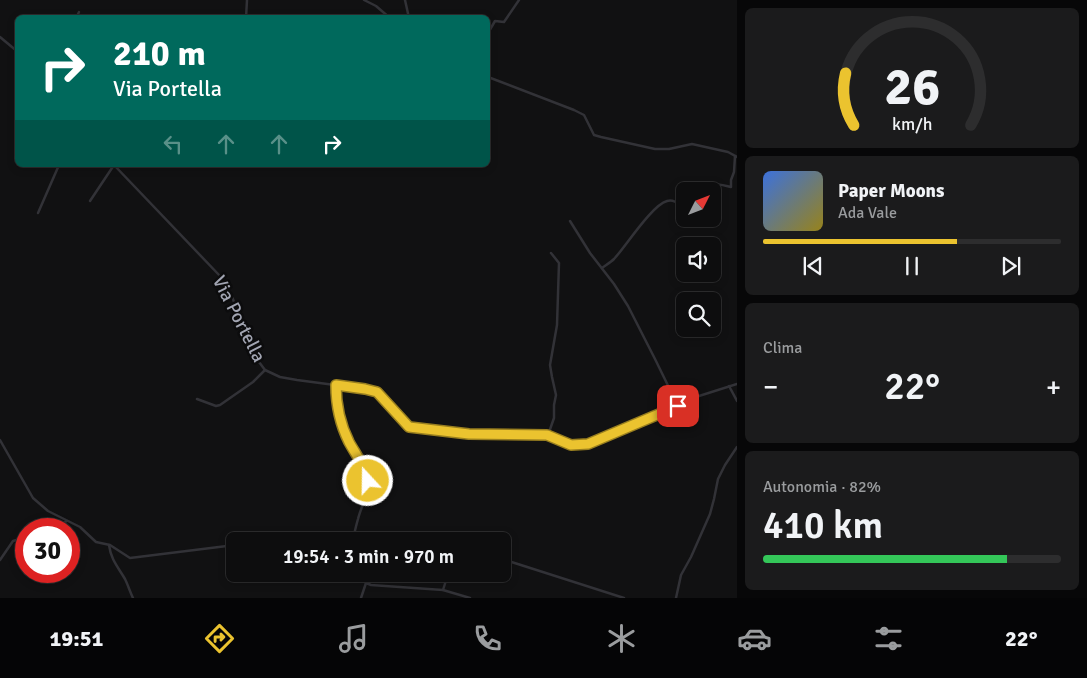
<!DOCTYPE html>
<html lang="it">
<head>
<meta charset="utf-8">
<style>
	:root { --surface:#0d0d0e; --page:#1b1b1c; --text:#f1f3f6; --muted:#9a9c9e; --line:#2d2d2e; --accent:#ebc32f }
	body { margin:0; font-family:Signika,sans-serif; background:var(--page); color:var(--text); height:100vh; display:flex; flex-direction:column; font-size:19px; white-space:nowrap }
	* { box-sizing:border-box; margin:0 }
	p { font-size:16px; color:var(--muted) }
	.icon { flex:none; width:28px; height:28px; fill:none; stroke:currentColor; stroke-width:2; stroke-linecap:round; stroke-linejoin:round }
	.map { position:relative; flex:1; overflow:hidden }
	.side { display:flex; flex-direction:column; gap:8px; padding:8px; background:#070708; width:350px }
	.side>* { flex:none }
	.top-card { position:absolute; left:15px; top:15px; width:475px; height:152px; border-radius:8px; box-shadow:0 2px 8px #0003,0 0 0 1px var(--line); background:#00695c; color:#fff; overflow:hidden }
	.needle { width:32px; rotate:48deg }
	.tools { position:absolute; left:676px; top:182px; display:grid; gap:10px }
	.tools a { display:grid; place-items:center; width:45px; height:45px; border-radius:8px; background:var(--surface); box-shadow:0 2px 8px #0003,0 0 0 1px var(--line); font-size:25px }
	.speed { position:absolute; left:15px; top:518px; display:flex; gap:10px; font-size:25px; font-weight:700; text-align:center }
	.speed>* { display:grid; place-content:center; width:65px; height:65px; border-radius:50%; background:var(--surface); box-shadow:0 2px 8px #0003,0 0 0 1px var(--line); line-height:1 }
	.speed .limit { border:8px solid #d22; background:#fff; color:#111 }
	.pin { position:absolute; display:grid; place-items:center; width:42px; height:42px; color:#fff; margin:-21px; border-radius:10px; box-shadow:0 2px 8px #0006 }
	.me { position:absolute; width:55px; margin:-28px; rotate:339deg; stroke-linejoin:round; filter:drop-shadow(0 0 4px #0008) }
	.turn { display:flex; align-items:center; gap:18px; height:105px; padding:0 15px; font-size:22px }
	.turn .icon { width:65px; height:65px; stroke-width:2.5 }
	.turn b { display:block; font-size:35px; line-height:42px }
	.lanes { display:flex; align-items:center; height:48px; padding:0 15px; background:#0003; justify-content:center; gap:25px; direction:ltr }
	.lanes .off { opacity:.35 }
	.big { font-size:38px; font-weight:600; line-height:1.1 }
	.side .tile { flex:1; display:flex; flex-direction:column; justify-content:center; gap:8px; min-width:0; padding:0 18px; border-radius:8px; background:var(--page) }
	.side .dial { align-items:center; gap:0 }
	.dial svg { height:130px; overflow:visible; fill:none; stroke:var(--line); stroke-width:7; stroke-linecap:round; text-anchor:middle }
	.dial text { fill:var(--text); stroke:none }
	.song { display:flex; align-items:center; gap:15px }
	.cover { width:60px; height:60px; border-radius:8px; background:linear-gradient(135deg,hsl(220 70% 55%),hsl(50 70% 35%)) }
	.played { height:5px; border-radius:2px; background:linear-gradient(90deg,var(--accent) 65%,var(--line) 65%) }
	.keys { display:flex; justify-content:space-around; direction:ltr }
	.heat { display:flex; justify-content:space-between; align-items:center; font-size:28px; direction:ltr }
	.charge { height:8px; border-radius:4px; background:linear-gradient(90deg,#34c759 82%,var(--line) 0) }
	.trip { position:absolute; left:226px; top:532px; width:285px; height:50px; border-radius:8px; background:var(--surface); box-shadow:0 2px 8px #0003,0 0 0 1px var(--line); font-weight:600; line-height:50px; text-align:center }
	.tab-bar { display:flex; height:80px; justify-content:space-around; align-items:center; background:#050506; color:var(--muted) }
	.tab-bar .icon { width:35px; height:35px }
	.tab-bar .active { color:var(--accent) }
	.tab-bar b { font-size:22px; color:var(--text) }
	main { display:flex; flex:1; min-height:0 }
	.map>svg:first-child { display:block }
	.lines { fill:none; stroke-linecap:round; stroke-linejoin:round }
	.street { stroke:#323237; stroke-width:2.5 }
	.route-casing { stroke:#997f1f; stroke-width:12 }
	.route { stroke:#ebc32f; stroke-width:9 }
	.labels { text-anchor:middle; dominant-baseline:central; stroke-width:5; stroke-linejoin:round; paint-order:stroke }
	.street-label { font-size:19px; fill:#a2a5b2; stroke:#0c0c0d }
</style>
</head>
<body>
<main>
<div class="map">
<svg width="737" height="598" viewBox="0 0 737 598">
	<rect width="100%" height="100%" fill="#111112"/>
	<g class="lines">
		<g class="street">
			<path d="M364,0L376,6L390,18"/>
			<path d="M405,0L409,18"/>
			<path d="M76,18L79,12"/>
			<path d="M246,18L247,0"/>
			<path d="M488,33L495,21L504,22L519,0"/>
			<path d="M0,37L18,52"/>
			<path d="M488,77L574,110L584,115L594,135L601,137L655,149H669L692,144L728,152L737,157"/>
			<path d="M114,165L220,276L233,299L244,335L250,350L265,370L280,377L297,380L365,389L377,392L409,427L469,434L547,435L571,445L588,444L699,396L737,384"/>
			<path d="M703,191C711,182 720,184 731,187V180L734,172L735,156"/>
			<path d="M90,201L114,165"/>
			<path d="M38,213L59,165"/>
			<path d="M570,221L590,253L614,284L628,306L655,359L678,406"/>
			<path d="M602,268C606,265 611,262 614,259C626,246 652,205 667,201C674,199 679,204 685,208"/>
			<path d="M336,385C336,406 340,426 350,444C357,456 367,467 368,482C368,495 361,507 358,519C356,526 354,534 353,541"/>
			<path d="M729,386L737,401"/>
			<path d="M197,399L216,406L220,405L253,382L265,370"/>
			<path d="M548,435L554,418V405L556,395L552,377L550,365L557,325L559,263L551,253"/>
			<path d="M0,440L33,498L48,511L80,527L96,542L110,545L130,558L235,545"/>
			<path d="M51,529L67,521"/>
			<path d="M269,541H277"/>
			<path d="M109,545C111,560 118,567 125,579C128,585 130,592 133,598"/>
			<path d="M502,559L624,598"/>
			<path d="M0,560L13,541L26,537"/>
			<path d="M358,574L366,583L371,585L443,590L470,598"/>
			<path d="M443,590L448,574"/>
			<path d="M361,598L366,583"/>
			<path d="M676,598L681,575L691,557L710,514L714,499L718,479L725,465L737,447"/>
		</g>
	</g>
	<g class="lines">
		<defs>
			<path id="route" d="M368,481C365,466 356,455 349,442C340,424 336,405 336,385L365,389L377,392L409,427L469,434L547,435L571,445L588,444L678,406"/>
		</defs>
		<use href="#route" class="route-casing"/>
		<use href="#route" class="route"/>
	</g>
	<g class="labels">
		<g class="street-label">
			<text transform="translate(239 319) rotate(63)">Via Portella</text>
		</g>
	</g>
</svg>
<div class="tools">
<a><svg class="needle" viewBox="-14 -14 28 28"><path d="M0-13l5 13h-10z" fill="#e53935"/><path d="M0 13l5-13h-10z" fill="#9a9c9e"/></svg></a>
<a><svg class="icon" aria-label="sound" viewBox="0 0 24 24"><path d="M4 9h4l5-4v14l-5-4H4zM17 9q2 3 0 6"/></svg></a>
<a><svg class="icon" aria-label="search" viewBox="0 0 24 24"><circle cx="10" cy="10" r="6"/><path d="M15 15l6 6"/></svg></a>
</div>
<div class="speed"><div class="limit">30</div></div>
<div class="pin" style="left:678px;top:406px;background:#d93025"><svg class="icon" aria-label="arrive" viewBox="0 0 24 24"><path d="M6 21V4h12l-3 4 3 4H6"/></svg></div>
<svg class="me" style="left:368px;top:481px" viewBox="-20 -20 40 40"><circle r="17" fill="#ebc32f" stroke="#fff" stroke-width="3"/><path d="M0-11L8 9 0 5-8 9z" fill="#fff"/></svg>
<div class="trip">19:54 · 3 min · 970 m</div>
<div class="top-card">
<div class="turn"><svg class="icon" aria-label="right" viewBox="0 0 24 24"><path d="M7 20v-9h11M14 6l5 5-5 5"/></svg><div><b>210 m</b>Via Portella</div></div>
<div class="lanes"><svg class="icon off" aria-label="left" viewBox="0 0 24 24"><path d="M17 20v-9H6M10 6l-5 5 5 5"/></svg><svg class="icon off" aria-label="ahead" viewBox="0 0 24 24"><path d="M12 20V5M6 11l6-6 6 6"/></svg><svg class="icon off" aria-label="ahead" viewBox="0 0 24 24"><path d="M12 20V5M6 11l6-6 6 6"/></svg><svg class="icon" aria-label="right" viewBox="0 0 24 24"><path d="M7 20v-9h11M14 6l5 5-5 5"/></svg></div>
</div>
</div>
<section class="side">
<div class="tile dial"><svg viewBox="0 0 100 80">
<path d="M14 69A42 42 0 1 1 86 69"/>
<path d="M14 69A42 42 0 0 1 9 37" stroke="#ebc32f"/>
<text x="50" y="56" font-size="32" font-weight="700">26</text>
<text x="50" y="72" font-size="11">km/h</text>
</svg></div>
<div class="tile">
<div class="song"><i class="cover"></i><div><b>Paper Moons</b><p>Ada Vale</p></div></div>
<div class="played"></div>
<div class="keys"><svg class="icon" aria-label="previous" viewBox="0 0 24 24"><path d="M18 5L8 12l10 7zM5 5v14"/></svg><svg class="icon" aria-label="pause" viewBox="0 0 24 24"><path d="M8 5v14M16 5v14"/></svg><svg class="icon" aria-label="next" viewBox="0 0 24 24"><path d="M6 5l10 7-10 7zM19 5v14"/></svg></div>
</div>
<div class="tile"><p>Clima</p>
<div class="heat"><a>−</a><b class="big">22°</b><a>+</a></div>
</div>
<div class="tile"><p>Autonomia · 82%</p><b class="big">410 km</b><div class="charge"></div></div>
</section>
</main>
<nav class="tab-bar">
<b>19:51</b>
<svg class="icon active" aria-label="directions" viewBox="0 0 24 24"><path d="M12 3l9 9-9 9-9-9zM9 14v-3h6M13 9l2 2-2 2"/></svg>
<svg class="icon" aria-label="music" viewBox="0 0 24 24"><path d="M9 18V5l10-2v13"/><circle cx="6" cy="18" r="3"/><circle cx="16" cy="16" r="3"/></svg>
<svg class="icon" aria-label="phone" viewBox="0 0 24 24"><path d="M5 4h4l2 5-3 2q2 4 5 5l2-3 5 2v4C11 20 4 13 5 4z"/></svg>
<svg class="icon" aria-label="climate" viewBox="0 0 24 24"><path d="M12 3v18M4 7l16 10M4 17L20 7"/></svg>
<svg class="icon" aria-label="car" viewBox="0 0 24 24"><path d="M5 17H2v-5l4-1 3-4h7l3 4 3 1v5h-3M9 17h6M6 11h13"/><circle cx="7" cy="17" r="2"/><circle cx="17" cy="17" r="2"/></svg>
<svg class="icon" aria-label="filters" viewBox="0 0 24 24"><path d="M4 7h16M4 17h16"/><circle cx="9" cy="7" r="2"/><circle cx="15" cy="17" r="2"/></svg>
<b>22°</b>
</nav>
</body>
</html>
